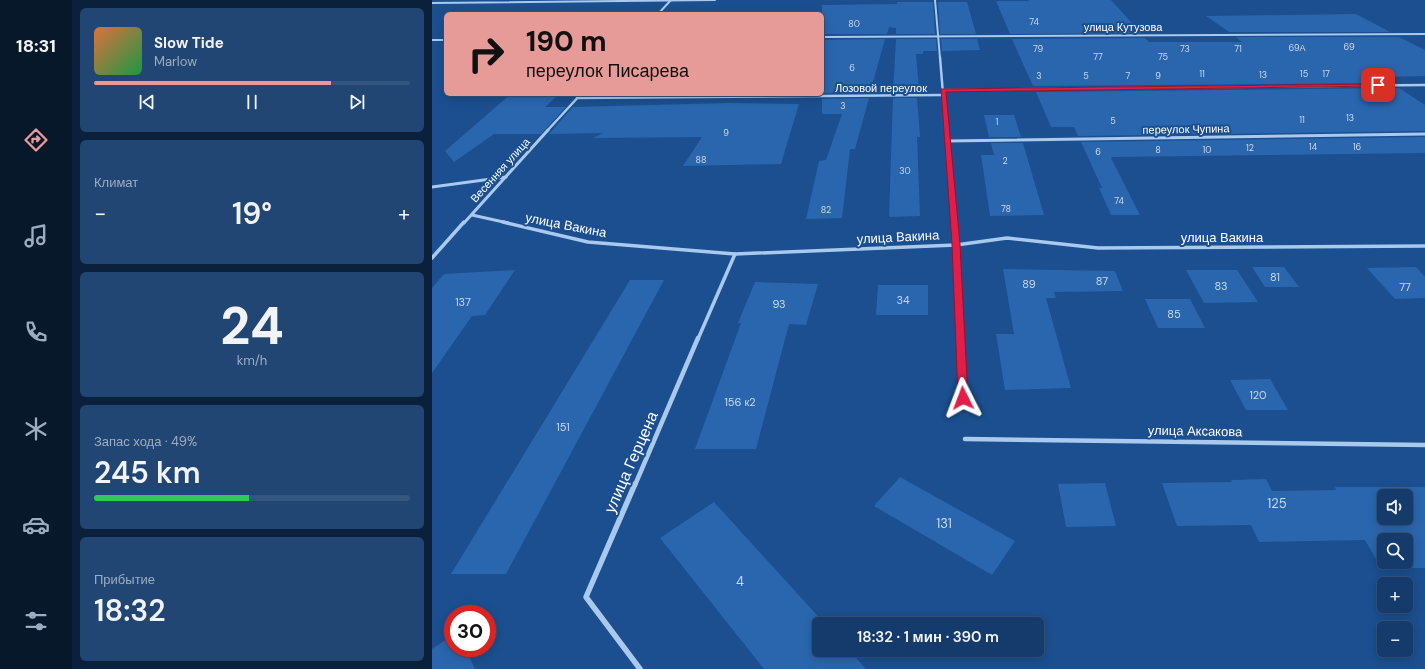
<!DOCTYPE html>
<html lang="ru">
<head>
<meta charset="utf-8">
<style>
	:root { --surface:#143b6b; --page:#214673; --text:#f1f3f6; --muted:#9dadc1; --line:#33557e; --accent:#e69b98 }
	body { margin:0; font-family:"DM Sans",sans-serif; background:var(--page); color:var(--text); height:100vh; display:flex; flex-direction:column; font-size:15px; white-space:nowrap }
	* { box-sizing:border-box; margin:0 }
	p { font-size:13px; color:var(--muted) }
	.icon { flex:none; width:22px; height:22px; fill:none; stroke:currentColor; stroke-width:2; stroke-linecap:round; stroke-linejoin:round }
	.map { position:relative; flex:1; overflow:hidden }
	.panel { display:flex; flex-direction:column; gap:8px; padding:8px; background:#0b203b; width:360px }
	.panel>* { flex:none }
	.hud { position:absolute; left:12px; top:12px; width:380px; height:84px; border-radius:6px; box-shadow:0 2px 10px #0003,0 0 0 1px var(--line); background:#e69b98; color:#111; overflow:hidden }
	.controls { position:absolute; left:945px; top:489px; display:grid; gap:8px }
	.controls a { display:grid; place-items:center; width:36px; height:36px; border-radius:6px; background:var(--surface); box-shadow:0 2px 10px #0003,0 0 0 1px var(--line); font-size:20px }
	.speed { position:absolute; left:12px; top:605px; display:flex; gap:8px; font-size:20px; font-weight:700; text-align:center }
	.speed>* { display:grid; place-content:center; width:52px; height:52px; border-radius:50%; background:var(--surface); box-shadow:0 2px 10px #0003,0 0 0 1px var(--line); line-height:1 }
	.speed .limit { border:6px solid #d22; background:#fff; color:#111 }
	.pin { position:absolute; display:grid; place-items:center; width:34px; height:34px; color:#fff; margin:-17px; border-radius:8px; box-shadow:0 2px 6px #0006 }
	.me { position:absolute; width:44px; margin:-22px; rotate:357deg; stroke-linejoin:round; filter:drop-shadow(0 0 3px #0008) }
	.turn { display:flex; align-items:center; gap:14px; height:84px; padding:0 16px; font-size:18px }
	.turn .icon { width:52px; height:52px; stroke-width:2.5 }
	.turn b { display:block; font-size:28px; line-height:34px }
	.big { font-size:30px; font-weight:600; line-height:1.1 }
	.panel .widget { flex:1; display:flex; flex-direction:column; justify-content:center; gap:6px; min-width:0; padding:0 14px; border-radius:6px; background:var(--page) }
	.panel .dial { align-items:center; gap:0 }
	.dial b { font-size:52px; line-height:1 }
	.song { display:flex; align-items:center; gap:12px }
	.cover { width:48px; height:48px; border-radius:6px; background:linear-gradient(135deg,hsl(20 70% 55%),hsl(140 70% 35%)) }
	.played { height:4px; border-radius:2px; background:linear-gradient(90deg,var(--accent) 75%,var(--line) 75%) }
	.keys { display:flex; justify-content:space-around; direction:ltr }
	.heat { display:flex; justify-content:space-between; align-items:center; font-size:22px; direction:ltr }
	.charge { height:6px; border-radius:3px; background:linear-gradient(90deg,#34c759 49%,var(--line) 0) }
	.trip { position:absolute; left:380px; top:617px; width:232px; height:40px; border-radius:6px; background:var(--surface); box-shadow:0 2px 10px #0003,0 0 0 1px var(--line); font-weight:600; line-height:40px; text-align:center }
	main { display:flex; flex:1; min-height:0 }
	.menu { display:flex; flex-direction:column; width:72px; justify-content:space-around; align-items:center; background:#08182b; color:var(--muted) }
	.menu .icon { width:28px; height:28px }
	.menu .current { color:var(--accent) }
	.menu b { font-size:18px; color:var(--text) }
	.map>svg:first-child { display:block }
	.building { fill:#2a66ad; fill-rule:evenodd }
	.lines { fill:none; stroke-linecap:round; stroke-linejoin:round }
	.minor-far5 { stroke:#a9c9ee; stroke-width:2 }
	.minor-far4 { stroke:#a9c9ee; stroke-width:2.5 }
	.minor-far3 { stroke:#a9c9ee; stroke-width:3 }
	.minor-far2 { stroke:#a9c9ee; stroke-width:3.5 }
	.minor-far1 { stroke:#a9c9ee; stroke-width:4.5 }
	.minor { stroke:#a9c9ee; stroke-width:5.5 }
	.route { fill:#e11d48; stroke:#92132f }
	.labels { text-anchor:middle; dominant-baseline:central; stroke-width:4; stroke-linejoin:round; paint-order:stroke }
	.far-number-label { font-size:9px; fill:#cad9ea }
	.far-street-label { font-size:11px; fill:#fff; stroke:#1b4f8f }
	.number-label { font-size:11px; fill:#cad9ea }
	.street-label { font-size:13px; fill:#fff; stroke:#1b4f8f }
	.near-number-label { font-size:13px; fill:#cad9ea }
	.near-street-label { font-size:16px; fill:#fff; stroke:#1b4f8f }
</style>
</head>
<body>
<main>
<nav class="menu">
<b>18:31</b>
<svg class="icon current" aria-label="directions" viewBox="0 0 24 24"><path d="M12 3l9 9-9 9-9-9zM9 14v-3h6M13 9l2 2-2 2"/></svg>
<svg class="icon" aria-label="music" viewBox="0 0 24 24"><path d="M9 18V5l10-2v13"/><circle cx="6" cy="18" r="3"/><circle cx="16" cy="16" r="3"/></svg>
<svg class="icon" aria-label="phone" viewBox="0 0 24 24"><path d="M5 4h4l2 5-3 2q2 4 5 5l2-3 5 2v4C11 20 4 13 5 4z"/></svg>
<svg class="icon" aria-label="climate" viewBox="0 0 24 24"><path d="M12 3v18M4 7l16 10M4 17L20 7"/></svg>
<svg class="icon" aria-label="car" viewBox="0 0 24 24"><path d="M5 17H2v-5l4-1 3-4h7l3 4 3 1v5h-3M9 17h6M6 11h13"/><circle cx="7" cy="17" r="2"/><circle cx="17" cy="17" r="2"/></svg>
<svg class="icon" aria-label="filters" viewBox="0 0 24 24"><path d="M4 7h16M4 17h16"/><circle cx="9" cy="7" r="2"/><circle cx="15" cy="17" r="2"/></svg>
</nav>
<section class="panel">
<div class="widget">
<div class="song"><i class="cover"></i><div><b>Slow Tide</b><p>Marlow</p></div></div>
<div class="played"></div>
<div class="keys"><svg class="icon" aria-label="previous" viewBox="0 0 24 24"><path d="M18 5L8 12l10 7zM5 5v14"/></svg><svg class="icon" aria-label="pause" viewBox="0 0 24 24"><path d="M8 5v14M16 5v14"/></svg><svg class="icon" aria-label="next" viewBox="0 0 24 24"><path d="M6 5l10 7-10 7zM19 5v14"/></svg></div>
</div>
<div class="widget"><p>Климат</p>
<div class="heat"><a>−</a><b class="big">19°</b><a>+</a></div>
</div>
<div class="widget dial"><b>24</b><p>km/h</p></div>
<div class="widget"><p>Запас хода · 49%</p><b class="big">245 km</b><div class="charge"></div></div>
<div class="widget"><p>Прибытие</p><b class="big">18:32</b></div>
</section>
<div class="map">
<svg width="993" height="669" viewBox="0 0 993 669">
	<rect width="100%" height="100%" fill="#1b4f8f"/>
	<g class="building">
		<path d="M596,0H679L709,33L578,34L564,1H597Z"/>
		<path d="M465,2H501L503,34H464V28L457,27L455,34H390V5L465,4Z"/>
		<path d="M506,2H535L544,34H508Z"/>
		<path d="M924,14L958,32H797L774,16Z"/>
		<path d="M804,37H967L993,50V76L950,77L959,83L601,86L580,39L713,38L717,42H810Z"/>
		<path d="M453,39L438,93H390V40Z"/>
		<path d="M464,39H504L505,51H491V54H484L487,90H484V92L461,93Z"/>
		<path d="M509,39H545L548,50L510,51Z"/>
		<path d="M967,88L993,105V131L646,136L642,127H619L604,92Z"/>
		<path d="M79,94H127L113,107H134L109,134H62L22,162L13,151Z"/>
		<path d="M437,98L423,149H418L410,218L374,219L387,161L394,160L410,114H390V99Z"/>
		<path d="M461,98H485L488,137H485L488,216L457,217Z"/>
		<path d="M296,103L367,104L349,164L251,166L270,137L161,138L171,133L117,134L141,107Z"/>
		<path d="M552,115H582L589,137H557Z"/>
		<path d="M993,137V153L681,157L679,158L708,215H679L667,188H670L649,142Z"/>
		<path d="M559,143H591L612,215L558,216L549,155H562Z"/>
		<path d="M820,267H852L867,287H833Z"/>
		<path d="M984,267L993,277V298L963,299L935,268Z"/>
		<path d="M571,269L683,271L691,291L622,292L624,298H614L639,388L573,390L564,334H582Z"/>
		<path d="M83,270L53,315L40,316L0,373V288L12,274Z"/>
		<path d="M754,270H805L826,302L772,303Z"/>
		<path d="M198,280H232L74,574H19Z"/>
		<path d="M323,282L386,284L374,325L357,324L324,449H263L309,323H306Z"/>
		<path d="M446,285H496V315H444Z"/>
		<path d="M713,299H758L773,328H726Z"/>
		<path d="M838,379L856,410H814L798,380Z"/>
		<path d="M468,477L583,541L560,575L442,506Z"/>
		<path d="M834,479L840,491L904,490L903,487H993V568H949L933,540L827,542L819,525L745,526L730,483L800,482L799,480ZM952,496H974V518H952ZM952,540H974V562H952Z"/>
		<path d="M673,483L684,526L634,527L626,484Z"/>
		<path d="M282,502L393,624H387V650H417L434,669H332L228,538Z"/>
		<path d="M21,635V648H33L43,669H0V649Z"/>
	</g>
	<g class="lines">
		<g class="minor-far5">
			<path d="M503,0L508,58"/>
			<path d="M0,3L283,0"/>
			<path d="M226,14L239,0"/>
			<path d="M390,37L993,34"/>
			<path d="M0,40H14"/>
		</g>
		<g class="minor-far4">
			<path d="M508,57L514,131"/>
			<path d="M511,90L993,85"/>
			<path d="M145,98L512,95"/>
			<path d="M115,131L149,94"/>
		</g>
		<g class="minor-far3">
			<path d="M514,130L522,223"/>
			<path d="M515,141L993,134"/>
			<path d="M0,187L74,177"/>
			<path d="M40,215L76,223"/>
			<path d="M32,223L116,130"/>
		</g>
		<g class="minor-far2">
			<path d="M71,222L156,242L303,254L524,245L575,238L666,248L993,246"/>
			<path d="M522,222L528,339"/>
			<path d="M0,258L32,222"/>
			<path d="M266,339L303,254"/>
		</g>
		<g class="minor-far1">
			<path d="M528,338L531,398"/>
			<path d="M533,439L993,445"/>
			<path d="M203,485L266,338"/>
		</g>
		<path class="minor" d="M203,484L154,597L208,669"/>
	</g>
	<path class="route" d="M946,84H948V86L514,92L528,244L536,398L534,401H527L526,398L520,244L509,89Z"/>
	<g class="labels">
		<g class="far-number-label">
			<text x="602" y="22">74</text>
			<text x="422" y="24">80</text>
			<text x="917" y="47">69</text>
			<text x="865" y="48">69А</text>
			<text x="606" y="49">79</text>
			<text x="753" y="49">73</text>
			<text x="806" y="49">71</text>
			<text x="666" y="57">77</text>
			<text x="731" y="57">75</text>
			<text x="420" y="68">6</text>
			<text x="770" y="74">11</text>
			<text x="872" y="74">15</text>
			<text x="894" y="74">17</text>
			<text x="831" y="75">13</text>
			<text x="607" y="76">3</text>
			<text x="654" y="76">5</text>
			<text x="696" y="76">7</text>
			<text x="726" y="76">9</text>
			<text x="411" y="106">3</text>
			<text x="918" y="118">13</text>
			<text x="870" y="120">11</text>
			<text x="681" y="121">5</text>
			<text x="565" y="122">1</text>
			<text x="294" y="133">9</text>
			<text x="881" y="147">14</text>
			<text x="925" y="147">16</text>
			<text x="818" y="148">12</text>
			<text x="726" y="150">8</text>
			<text x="775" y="150">10</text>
			<text x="666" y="152">6</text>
			<text x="269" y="160">88</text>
			<text x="573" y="161">2</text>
			<text x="473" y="171">30</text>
			<text x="687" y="201">74</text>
			<text x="574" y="209">78</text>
			<text x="394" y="210">82</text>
		</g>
		<g class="far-street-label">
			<text x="691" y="27">улица Кутузова</text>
			<text x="449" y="88">Лозовой переулок</text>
			<text transform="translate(754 129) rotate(-1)">переулок Чупина</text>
			<text transform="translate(68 170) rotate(-48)">Весенняя улица</text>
		</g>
		<g class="number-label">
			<text x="843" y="277">81</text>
			<text x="670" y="281">87</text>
			<text x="597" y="284">89</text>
			<text x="789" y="286">83</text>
			<text x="973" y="287">77</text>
			<text x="471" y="300">34</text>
			<text x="31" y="302">137</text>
			<text x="347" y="304">93</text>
			<text x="742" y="314">85</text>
			<text x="826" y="395">120</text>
			<text x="308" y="402">156 к2</text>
			<text x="131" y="427">151</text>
		</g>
		<g class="street-label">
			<text transform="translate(134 225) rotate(11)">улица Вакина</text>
			<text transform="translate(466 237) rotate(-3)">улица Вакина</text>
			<text x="790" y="237">улица Вакина</text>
			<text transform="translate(763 431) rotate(1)">улица Аксакова</text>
		</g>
		<g class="near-number-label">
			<text x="845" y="503">125</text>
			<text x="512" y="523">131</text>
			<text x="308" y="581">4</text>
		</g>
		<g class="near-street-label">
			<text transform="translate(199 462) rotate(-66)">улица Герцена</text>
		</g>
	</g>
</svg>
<div class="controls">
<a><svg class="icon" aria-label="sound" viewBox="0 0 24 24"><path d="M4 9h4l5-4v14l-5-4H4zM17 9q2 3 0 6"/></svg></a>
<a><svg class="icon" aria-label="search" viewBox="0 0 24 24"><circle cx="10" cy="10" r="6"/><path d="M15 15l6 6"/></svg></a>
<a>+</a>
<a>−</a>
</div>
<div class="speed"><div class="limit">30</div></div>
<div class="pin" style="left:946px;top:85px;background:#d93025"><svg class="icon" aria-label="arrive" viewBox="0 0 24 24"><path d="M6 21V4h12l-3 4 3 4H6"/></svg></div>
<svg class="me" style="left:531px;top:398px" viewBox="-20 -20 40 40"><path d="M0-17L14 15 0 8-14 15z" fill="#e11d48" stroke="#fff" stroke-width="4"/></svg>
<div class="trip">18:32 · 1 мин · 390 m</div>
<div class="hud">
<div class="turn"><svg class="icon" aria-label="right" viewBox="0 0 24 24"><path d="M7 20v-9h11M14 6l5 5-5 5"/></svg><div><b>190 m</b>переулок Писарева</div></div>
</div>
</div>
</main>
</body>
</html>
